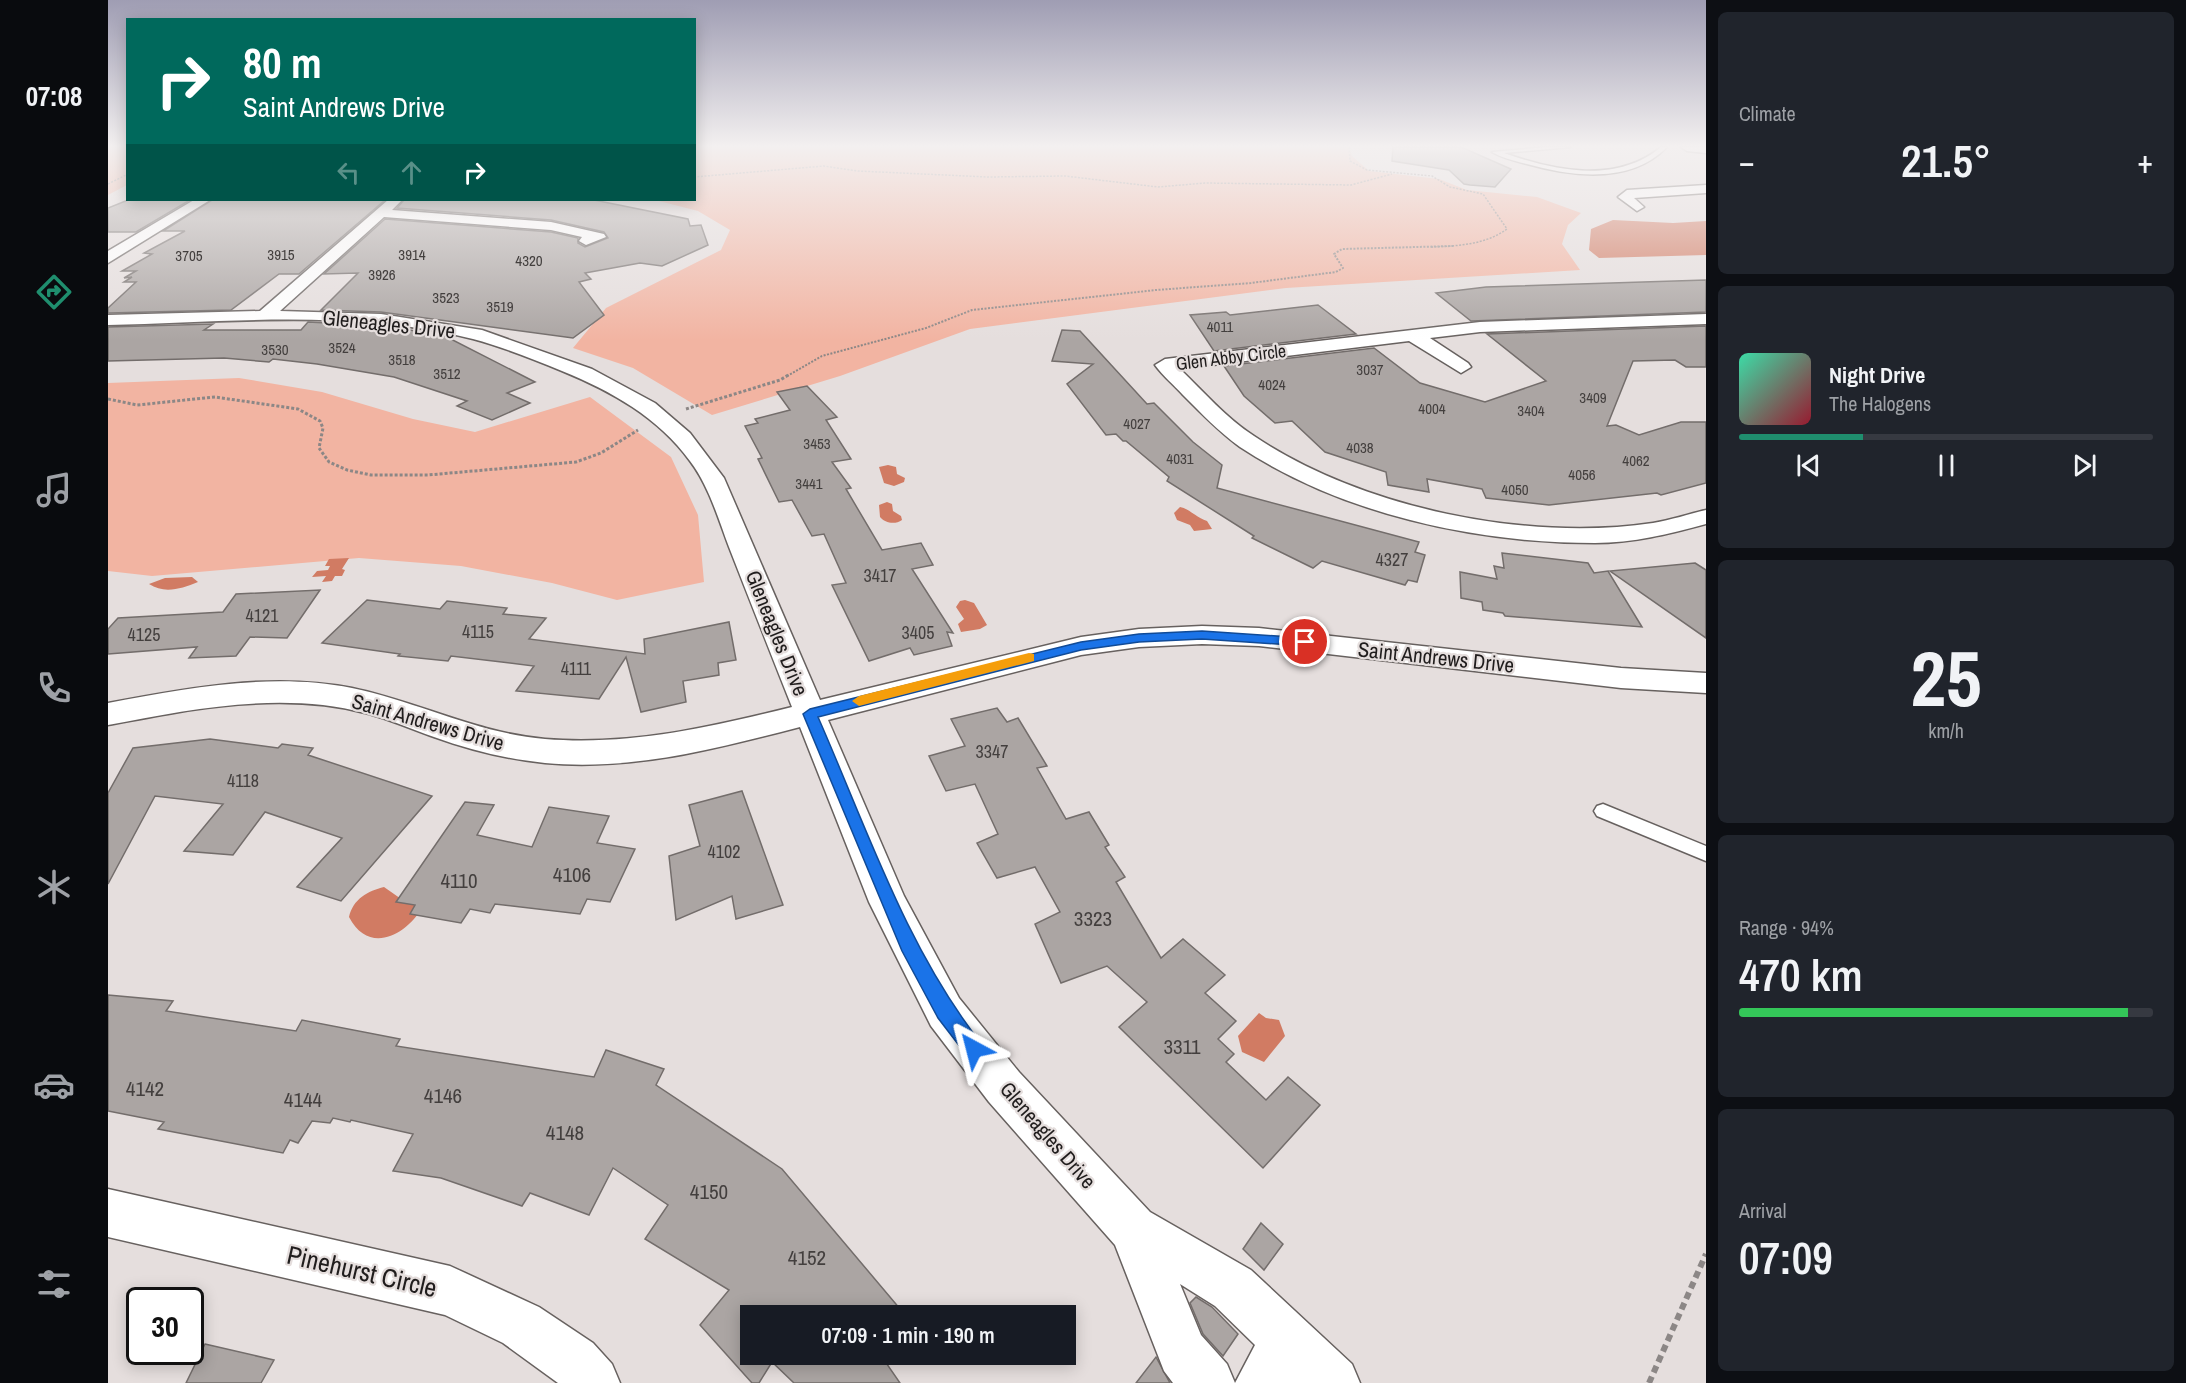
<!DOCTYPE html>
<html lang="en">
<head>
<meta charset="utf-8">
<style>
	:root { --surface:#171b24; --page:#20242c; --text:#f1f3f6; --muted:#9ea1a6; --line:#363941; --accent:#1f8e6e }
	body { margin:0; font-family:"Archivo Narrow",sans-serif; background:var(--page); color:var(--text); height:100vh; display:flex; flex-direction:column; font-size:22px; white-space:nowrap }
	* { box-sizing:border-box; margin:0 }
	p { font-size:20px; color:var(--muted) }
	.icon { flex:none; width:33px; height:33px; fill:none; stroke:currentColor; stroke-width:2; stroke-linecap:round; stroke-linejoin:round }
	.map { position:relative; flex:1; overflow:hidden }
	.details { display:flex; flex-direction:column; gap:12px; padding:12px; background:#0d0f14; width:480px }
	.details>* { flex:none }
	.hud { position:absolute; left:18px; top:18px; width:570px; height:183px; border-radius:0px; box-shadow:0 3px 15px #0003; background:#00695c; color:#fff; overflow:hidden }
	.speed { position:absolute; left:18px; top:1287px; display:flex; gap:12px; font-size:30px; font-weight:700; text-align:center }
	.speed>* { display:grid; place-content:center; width:78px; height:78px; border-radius:50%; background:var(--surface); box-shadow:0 3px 15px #0003; line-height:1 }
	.speed .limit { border:3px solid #111; border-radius:9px; background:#fff; color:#111 }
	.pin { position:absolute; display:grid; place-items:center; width:51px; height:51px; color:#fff; margin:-26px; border:3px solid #fff; border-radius:50%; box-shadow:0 2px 6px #0007 }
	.me { position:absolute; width:66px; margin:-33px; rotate:322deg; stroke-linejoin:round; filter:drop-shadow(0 0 4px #0008) }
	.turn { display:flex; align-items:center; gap:21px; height:126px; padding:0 18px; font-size:27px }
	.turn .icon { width:78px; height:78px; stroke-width:2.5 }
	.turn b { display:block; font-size:42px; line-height:51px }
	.lanes { display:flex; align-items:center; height:57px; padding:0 18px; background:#0003; justify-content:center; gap:30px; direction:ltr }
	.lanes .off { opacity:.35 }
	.big { font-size:45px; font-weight:600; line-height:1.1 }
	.details .widget { flex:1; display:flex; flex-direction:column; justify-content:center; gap:9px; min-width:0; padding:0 21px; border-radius:9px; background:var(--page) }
	.details .dial { align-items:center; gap:0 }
	.dial b { font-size:78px; line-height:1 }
	.song { display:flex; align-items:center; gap:18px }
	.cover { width:72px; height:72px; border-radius:9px; background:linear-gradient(135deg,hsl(160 70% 55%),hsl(350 70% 35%)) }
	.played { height:6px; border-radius:3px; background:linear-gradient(90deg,var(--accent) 30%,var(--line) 30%) }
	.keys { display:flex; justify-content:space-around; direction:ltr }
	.heat { display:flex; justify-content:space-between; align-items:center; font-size:33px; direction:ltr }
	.charge { height:9px; border-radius:4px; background:linear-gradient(90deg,#34c759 94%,var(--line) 0) }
	.trip { position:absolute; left:632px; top:1305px; width:336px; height:60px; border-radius:0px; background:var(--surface); box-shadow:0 3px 15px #0003; font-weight:600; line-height:60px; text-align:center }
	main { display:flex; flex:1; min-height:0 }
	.tab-bar { display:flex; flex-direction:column; width:108px; justify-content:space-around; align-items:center; background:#090b0e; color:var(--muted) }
	.tab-bar .icon { width:42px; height:42px }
	.tab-bar .current { color:var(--accent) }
	.tab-bar b { font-size:27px; color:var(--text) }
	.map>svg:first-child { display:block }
	.green { fill:#f2b4a2 }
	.water { fill:#d17b63 }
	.building { fill:#aba5a3; stroke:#736d6b; stroke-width:1.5 }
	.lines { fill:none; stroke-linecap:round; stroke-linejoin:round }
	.lane-casing { stroke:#67615f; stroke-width:3 }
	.street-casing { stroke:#67615f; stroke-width:3 }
	.path-far3 { stroke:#8c8786; stroke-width:1.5; stroke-dasharray:2 1.5; stroke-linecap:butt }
	.path-far2 { stroke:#8c8786; stroke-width:2; stroke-dasharray:2 1.5; stroke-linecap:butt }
	.path-far1 { stroke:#8c8786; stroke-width:3; stroke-dasharray:3 2; stroke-linecap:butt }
	.path { stroke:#8c8786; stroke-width:6; stroke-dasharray:7 4.5; stroke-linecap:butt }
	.lane { fill:#fff; fill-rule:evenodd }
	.street { fill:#fff; fill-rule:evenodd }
	.route { fill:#1a73e8; stroke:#114b97; stroke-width:1.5 }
	.slow { fill:#f59e0b }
	.labels { text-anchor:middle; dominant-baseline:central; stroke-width:4.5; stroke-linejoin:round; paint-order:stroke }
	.far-number-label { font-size:15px; fill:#433f3e }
	.far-street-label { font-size:18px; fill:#201d1d; stroke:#e5dedd }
	.number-label { font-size:18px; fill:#433f3e }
	.street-label { font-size:21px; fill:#201d1d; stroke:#e5dedd }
	.near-number-label { font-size:21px; fill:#433f3e }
	.near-street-label { font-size:26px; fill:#201d1d; stroke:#e5dedd }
</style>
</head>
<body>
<main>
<nav class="tab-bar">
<b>07:08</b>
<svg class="icon current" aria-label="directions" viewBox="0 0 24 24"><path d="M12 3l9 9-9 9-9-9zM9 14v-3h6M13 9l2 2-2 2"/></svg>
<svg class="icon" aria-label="music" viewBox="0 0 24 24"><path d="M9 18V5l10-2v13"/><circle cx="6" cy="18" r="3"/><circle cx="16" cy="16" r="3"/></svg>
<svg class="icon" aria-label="phone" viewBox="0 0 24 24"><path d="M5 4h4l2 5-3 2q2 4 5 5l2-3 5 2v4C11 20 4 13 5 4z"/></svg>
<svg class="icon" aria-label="climate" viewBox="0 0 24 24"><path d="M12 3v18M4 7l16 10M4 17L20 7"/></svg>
<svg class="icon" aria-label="car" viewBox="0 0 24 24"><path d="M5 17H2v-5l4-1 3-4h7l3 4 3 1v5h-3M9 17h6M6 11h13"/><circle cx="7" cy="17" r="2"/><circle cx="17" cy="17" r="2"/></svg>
<svg class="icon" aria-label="filters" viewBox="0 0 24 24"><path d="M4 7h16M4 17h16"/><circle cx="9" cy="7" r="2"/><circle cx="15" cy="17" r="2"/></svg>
</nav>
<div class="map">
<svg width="1598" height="1383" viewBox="0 0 1598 1383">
	<rect width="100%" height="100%" fill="#e5dedd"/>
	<g class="green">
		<path d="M0,147H20L19,185L0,195Z"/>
		<path d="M587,147H1241L1244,156L1261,171L1331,179L1359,190L1429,197L1473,213L1460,225L1454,244L1472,270L1178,288L862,329L732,376L604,415L525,368L465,348L498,308L613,250L622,230L590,211L547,200H586Z"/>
		<path d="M131,378L214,392L305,419L367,432L482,397L563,457L590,515L596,582L509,600L444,583L353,566L251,558L44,576L0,571V383Z"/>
	</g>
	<g class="water">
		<path d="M1505,220L1565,223L1598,221V255L1491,258L1481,250L1483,229Z"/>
		<path d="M780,465L788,467L789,474L797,478L796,482L786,486L776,483L771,467Z"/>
		<path d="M779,502L784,504L785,511L793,516L794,520C787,525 777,523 772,517L771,505Z"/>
		<path d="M1072,507C1080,508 1089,518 1099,521L1104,529L1086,531L1082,525L1069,520L1066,513Z"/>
		<path d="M241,558L234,569L237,570L234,576H227L224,581L214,582L218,576L204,577L209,571L220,570L222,566H217L221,559Z"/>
		<path d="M84,577L90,582C73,589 56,594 41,584L57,578Z"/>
		<path d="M857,600L866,603L879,625L872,629L853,632L850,624L856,619L848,607L852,601Z"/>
		<path d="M276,887L296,901L315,907C297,936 261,955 241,917C245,899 260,891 276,887Z"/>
		<path d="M1151,1013L1158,1018L1171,1020L1177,1036L1156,1062L1134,1052L1130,1036Z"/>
	</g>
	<g class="building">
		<path d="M1285,147H1353L1403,169L1387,187L1362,185L1356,184L1341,170L1284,161Z"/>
		<path d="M20,200H82L28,232H0V208Z"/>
		<path d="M104,200H277L191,274H171L123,310L0,313V308L28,282H16L24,277L16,278L28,271H14L44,254L36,253L77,231H55Z"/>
		<path d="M296,200H486L580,219L582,226L593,225L600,245L554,266L532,263L477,273L483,279L471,282L496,315L465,338L273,312L213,310L250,273L216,274L277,219L443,232L470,238V243L477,247L500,238L496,232L443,220L289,208Z"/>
		<path d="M1598,280V312L1363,321L1328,293L1378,287Z"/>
		<path d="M1210,305L1248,334L1106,351L1082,315L1118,312L1122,315Z"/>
		<path d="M200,322L275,326L335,335L427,382L399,393L422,403L384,420L349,406L359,401L286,377L209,364L165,359L161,362L116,358L0,361V327L105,324L96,330H193Z"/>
		<path d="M1598,326V367H1578L1567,360L1525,361L1499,426L1508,425L1531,435L1573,422H1598V483L1553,495L1549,493L1441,505L1378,498L1374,489L1319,479L1321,492L1280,485L1278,472L1217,452L1184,421L1167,423L1136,396L1116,366L1266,348L1312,383L1377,402L1438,381L1379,334Z"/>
		<path d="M954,330L972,331L1039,404L1046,403L1085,442L1114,465L1109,488L1311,542L1307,552L1317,555L1309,582L1300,580L1297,585L1214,561L1205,568L1144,538L1146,536L1059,481L1061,477L1018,441H1015L1008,434L998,435L959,384L985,364L944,361Z"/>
		<path d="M699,386L729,417L718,420L743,459L724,462L743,488L738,489L774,550L813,543L825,565L804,569L845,633L839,632L844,646L806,655L802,648L761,661L724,585L738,583L716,534L704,536L684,500L671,502L650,459L654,458L637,426L650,423L647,419L682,410L669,392Z"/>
		<path d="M1394,553L1480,563L1486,573L1500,571L1534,627L1397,616L1395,613L1375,610L1374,602L1353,598L1352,572L1389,579L1386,566L1396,568Z"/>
		<path d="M1587,563L1598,570V638L1502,571Z"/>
		<path d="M212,590L179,638L142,637L128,656L81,658L89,647L0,654V629L10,618L115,612L128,594Z"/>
		<path d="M259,600L332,609L339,601L399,608L395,614L438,618L421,639L537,654L536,639L621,622L628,660L610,663L611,675L575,681L578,702L533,712L518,657L491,699L408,691L426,666L343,656L340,661L290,656L292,654L214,643Z"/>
		<path d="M889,708L899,722L910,718L939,766L929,768L958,819L981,812L1001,845L997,847L1017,877L1008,882L1053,958L1075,939L1117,975L1097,993L1128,1021L1110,1039L1126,1054L1118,1062L1158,1100L1180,1077L1212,1105L1155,1168L1011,1027L1039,1002L999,966L953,983L927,924L952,912L927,867L889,878L869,843L890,834L867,784L838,791L821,756L857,746L843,719Z"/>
		<path d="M102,739L170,748L174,744L205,748L200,755L324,796L233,901L189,887L234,838L157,812L125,855L76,851L115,804L47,796L0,884V793L25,748Z"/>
		<path d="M634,791L675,905L628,919L624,896L568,920L561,856L592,846L581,805Z"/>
		<path d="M357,802L386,805L369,835L424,847L441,807L501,816L489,843L527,849L502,902L479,899L472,914L387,904L382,913L362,909L353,923L302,914L307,905L288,902Z"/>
		<path d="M0,995L65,1001L58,1011L188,1031L194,1020L292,1039L288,1046L486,1077L498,1050L556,1069L548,1085L674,1169L798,1316H642V1354H772L792,1383H686L664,1362L651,1383H644L592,1325L621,1290L537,1239L560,1205L505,1168L481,1215L422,1193L414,1206L333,1178L285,1171L305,1134L243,1120L242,1122L225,1118L222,1123L204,1121L190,1143L182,1140L175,1153L50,1129L56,1122L0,1111Z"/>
		<path d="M1153,1223L1175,1244L1156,1270L1135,1249Z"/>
		<path d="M1088,1297L1104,1307L1130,1334L1115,1356L1095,1334L1082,1303Z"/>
		<path d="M97,1344L166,1360L153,1383H78Z"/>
		<path d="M1048,1357L1062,1383H1028Z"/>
	</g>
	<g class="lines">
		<defs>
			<g id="lane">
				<path d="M1439,147H1462L1396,153C1447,171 1509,184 1553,147H1559C1523,184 1465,177 1419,164C1407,161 1394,158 1384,152Z"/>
				<path d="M1495,804L1598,846V861L1489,816L1486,811L1489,806Z"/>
			</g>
			<g id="street">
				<path d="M1573,147H1598V153L1579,151Z"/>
				<path d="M1598,185V193L1526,198L1536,207L1529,211L1510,197L1519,190Z"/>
				<path d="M86,200H102L0,263V251Z"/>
				<path d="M280,200H294L284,210L443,222L496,234L498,237L478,245L471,241L474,237L443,230L276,217L172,311L273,314L374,330L484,369L547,403L582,433L616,478L712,700L973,637L1031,629L1094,626L1151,628L1513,668L1598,673V693L1513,688L1151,646L1094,644L1031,647L973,655L720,720L796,896L851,998L911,1072L1042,1212L1143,1270L1244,1364L1252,1383H1127L1147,1345L1107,1306L1072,1284L1093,1335L1119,1364L1127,1383H1065L1056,1371L1007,1245L881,1102L823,1026L761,902L692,727C608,749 524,771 437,763C398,759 362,750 326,737C303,729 281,719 257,713C174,691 83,709 0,725V703C79,688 164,672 244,688C311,702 368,733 437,739C522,746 603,727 684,707C663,654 642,601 621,547C610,518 601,486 582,461C550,417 503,391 454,371C425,359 395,347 365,339C247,309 120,322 0,325V315L152,311Z"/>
				<path d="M1598,314V324L1372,332L1322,338L1360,363L1363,367L1353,373L1301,341L1072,369C1096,392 1118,418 1146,436C1253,508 1418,542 1545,523C1563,520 1581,514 1598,510V524C1561,534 1525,543 1487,543C1366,543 1234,514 1132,447C1111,432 1093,413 1075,395C1066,385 1055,376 1047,365L1057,359L1372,322Z"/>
				<path d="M0,1189L342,1266L431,1307L485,1343L504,1364L512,1383H450L395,1343L337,1315L0,1237Z"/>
			</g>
		</defs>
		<use href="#lane" class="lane-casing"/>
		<use href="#street" class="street-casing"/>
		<g class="path-far3">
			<path d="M1241,147L1242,161L1259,170L1324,176L1342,187L1375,194L1399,229C1377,245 1349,246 1322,247"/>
			<path d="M586,177L716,166L750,171L880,177L957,176L1050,187L1097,183L1243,185L1284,174"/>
			<path d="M0,184L20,174"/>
		</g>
		<path class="path-far2" d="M679,376L714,356L818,328L864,310L1048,290L1143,283L1228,272L1235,268L1226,254L1234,249L1346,246"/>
		<g class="path-far1">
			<path d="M0,399L29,405L107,397L190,409L212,421L215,428L211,448L221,462L239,470L263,475H320L468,462L493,453L530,430"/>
			<path d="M578,409L672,380L682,374"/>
		</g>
		<path class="path" d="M1541,1383L1598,1254"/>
		<use href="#lane" class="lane"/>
		<use href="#street" class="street"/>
	</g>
	<linearGradient id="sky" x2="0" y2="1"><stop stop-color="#9f9db3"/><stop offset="0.43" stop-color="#f3f0f0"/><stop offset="1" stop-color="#f3f0f0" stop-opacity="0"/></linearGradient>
	<rect width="1598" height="340" fill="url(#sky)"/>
	<path class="route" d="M1094,631L1197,638L1203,642L1197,646L1094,639L1031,642L973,650L710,717C758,826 799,950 873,1043L876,1049L873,1056L866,1059L859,1056L830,1018L794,951L695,714L702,709L973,642L1031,634Z"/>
	<path class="slow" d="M921,653L926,654V661L751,706L744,701L751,696Z"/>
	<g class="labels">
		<g class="far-number-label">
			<text x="173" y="254">3915</text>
			<text x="304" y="254">3914</text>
			<text x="81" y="255">3705</text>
			<text x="421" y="260">4320</text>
			<text x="274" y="274">3926</text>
			<text x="338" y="297">3523</text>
			<text x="392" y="306">3519</text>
			<text x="1112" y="326">4011</text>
			<text x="234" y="347">3524</text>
			<text x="167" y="349">3530</text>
			<text x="294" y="359">3518</text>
			<text x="1262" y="369">3037</text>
			<text x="339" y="373">3512</text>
			<text x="1164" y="384">4024</text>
			<text x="1485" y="397">3409</text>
			<text x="1324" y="408">4004</text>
			<text x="1423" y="410">3404</text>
			<text x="1029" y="423">4027</text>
			<text x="709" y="443">3453</text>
			<text x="1252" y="447">4038</text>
			<text x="1072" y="458">4031</text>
			<text x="1528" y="460">4062</text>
			<text x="1474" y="474">4056</text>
			<text x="701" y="483">3441</text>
			<text x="1407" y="489">4050</text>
		</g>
		<g class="far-street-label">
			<text transform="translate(1123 357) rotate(-7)">Glen Abby Circle</text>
		</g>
		<g class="number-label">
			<text x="1284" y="559">4327</text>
			<text x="772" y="575">3417</text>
			<text x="154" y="615">4121</text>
			<text x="370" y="631">4115</text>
			<text x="810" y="632">3405</text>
			<text x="36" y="634">4125</text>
			<text x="468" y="668">4111</text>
			<text x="884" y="751">3347</text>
			<text x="135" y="780">4118</text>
			<text x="616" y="851">4102</text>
		</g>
		<g class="street-label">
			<text transform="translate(281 324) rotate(6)">Gleneagles Drive</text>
			<text transform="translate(669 633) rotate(68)">Gleneagles Drive</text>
			<text transform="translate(1328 657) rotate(6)">Saint Andrews Drive</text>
			<text transform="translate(320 722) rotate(16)">Saint Andrews Drive</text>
			<text transform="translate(940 1135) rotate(49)">Gleneagles Drive</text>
		</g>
		<g class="near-number-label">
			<text x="464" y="874">4106</text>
			<text x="351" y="880">4110</text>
			<text x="985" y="918">3323</text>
			<text x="1074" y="1046">3311</text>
			<text x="37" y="1088">4142</text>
			<text x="335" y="1095">4146</text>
			<text x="195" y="1099">4144</text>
			<text x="457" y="1132">4148</text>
			<text x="601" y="1191">4150</text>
			<text x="699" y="1257">4152</text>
		</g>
		<g class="near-street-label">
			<text transform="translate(254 1271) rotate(13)">Pinehurst Circle</text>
		</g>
	</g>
</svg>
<div class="speed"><div class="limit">30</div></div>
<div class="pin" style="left:1197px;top:642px;background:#d93025"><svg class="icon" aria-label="arrive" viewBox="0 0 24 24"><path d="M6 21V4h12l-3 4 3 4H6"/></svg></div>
<svg class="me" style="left:866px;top:1049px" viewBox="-20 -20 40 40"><path d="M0-17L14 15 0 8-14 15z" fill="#1a73e8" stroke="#fff" stroke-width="4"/></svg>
<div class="trip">07:09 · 1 min · 190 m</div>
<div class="hud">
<div class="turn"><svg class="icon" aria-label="right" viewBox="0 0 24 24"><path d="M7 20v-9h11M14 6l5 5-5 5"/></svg><div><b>80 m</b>Saint Andrews Drive</div></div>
<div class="lanes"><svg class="icon off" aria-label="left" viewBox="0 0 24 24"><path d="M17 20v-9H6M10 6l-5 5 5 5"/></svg><svg class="icon off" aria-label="ahead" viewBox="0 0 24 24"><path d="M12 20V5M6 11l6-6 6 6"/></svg><svg class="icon" aria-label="right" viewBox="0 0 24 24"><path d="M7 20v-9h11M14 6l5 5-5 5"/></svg></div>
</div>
</div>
<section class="details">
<div class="widget"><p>Climate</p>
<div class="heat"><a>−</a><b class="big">21.5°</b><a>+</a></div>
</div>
<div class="widget">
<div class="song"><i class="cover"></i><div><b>Night Drive</b><p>The Halogens</p></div></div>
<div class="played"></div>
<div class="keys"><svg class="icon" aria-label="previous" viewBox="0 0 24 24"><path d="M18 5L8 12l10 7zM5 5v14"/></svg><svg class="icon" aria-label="pause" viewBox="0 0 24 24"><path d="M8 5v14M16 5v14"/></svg><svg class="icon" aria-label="next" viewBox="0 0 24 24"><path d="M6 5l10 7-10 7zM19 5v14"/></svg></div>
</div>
<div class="widget dial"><b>25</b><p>km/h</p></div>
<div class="widget"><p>Range · 94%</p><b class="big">470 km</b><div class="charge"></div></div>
<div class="widget"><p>Arrival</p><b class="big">07:09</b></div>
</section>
</main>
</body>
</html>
